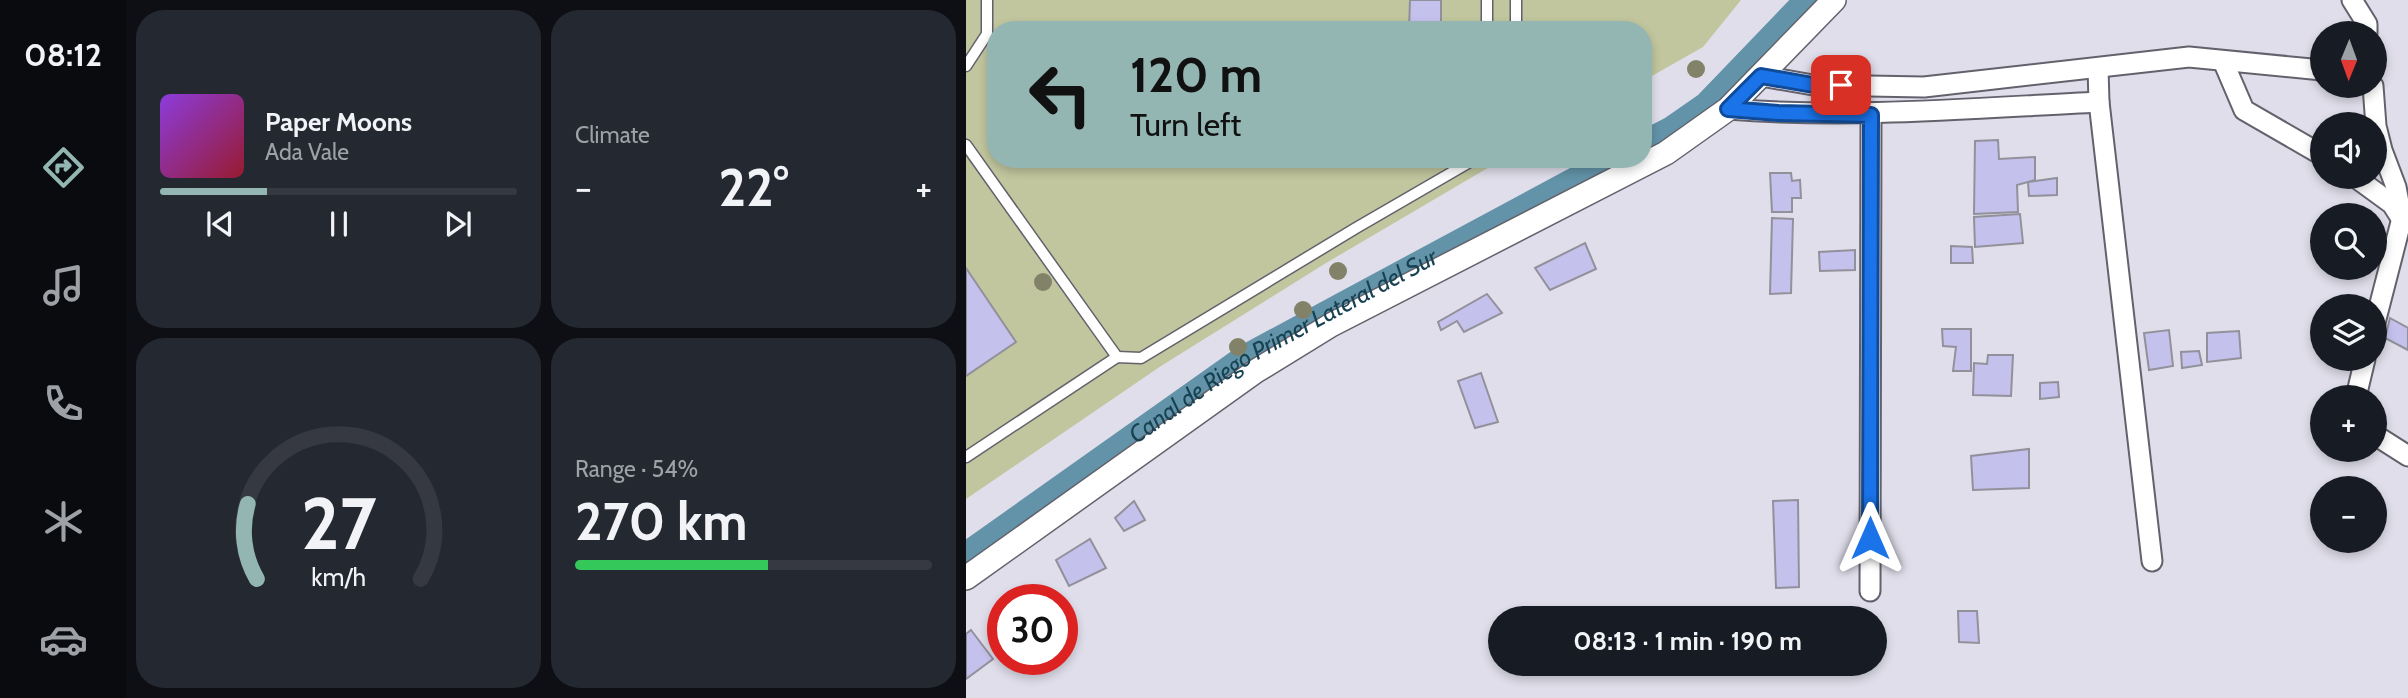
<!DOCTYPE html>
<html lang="en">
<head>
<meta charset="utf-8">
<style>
	:root { --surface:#171b24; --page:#242831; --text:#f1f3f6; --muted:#9ea1a6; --line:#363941; --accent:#94b6b3 }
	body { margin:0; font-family:Cabin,sans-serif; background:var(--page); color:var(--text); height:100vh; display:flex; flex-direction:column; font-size:26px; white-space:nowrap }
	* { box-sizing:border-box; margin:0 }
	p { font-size:23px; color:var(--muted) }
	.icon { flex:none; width:38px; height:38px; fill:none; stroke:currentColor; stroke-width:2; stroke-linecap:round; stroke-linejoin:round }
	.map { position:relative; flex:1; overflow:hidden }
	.drawer { display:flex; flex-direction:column; gap:10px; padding:10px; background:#0d0f14; width:840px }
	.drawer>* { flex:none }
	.banner { position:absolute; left:21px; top:21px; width:665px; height:147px; border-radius:28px; box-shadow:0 4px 10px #0003; background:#94b6b3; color:#111; overflow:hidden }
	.needle { width:46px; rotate:181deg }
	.tools { position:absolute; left:1344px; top:21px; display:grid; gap:14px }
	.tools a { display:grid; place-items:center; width:77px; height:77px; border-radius:50%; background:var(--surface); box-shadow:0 4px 10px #0003; font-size:35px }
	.speed { position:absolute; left:21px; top:584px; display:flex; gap:14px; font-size:35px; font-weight:700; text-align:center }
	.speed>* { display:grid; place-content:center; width:91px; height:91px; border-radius:50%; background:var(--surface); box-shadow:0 4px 10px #0003; line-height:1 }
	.speed .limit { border:10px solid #d22; background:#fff; color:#111 }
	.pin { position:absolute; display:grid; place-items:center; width:60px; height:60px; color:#fff; margin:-30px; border-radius:14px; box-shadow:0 4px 10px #0006 }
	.me { position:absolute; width:77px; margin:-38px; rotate:0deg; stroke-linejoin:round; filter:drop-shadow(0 0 5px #0008) }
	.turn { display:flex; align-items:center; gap:24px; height:147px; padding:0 28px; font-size:32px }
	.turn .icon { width:91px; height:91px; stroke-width:2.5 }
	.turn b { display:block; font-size:49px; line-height:60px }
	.big { font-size:52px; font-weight:700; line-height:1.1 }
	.drawer .widget { flex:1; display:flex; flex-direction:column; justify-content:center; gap:10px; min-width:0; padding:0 24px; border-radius:28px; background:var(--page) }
	.drawer .dial { align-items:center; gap:0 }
	.dial svg { height:182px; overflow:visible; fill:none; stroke:var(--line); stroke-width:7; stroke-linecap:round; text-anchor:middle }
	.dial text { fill:var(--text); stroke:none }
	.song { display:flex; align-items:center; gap:21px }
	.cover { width:84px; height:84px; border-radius:10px; background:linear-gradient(135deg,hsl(270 70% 55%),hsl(350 70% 35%)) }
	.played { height:7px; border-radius:4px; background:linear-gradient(90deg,var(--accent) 30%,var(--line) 30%) }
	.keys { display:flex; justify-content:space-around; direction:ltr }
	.heat { display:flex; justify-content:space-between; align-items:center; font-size:38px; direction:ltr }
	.charge { height:10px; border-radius:5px; background:linear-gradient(90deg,#34c759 54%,var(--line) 0) }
	.drawer .tiles { flex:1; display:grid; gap:10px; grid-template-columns:repeat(2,1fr) }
	.trip { position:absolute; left:522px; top:606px; width:399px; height:70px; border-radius:35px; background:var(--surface); box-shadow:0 4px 10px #0003; font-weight:700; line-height:70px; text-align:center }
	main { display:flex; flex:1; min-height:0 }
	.dock { display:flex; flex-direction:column; width:126px; justify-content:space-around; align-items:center; background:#090b0e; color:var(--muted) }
	.dock .icon { width:49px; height:49px }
	.dock .active { color:var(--accent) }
	.dock b { font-size:32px; color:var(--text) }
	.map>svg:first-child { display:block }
	.green { fill:#c1c69e }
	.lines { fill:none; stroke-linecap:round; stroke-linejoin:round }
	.canal { stroke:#6293a8; stroke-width:24 }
	.building { fill:#c5c1ed; stroke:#92919b; stroke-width:2 }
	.service-casing { stroke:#63626c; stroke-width:13 }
	.minor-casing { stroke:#63626c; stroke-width:23 }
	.tertiary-casing { stroke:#63626c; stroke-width:26 }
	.service { stroke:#fff; stroke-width:10 }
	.minor { stroke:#fff; stroke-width:19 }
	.tertiary { stroke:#fff; stroke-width:23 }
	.tree { fill:#828269 }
	.route-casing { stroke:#114b97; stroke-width:18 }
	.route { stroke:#1a73e8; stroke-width:12 }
	.labels { text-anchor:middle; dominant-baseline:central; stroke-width:5; stroke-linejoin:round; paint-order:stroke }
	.water-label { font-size:24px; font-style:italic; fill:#174253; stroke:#ecebf7 }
</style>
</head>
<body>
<main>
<nav class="dock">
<b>08:12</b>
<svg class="icon active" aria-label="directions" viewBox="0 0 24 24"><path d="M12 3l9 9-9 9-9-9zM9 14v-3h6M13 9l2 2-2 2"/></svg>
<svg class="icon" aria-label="music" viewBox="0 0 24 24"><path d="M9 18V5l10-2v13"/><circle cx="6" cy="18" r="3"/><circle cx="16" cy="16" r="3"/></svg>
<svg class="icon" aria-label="phone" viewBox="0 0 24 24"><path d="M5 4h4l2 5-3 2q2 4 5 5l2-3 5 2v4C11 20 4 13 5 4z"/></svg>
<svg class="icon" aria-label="climate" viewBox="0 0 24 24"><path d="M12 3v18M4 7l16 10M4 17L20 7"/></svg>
<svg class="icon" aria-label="car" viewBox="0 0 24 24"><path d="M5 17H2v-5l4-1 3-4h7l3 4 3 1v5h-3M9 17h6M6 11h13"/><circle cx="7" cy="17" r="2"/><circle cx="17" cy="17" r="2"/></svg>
</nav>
<section class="drawer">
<div class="tiles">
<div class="widget">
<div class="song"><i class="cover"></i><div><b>Paper Moons</b><p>Ada Vale</p></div></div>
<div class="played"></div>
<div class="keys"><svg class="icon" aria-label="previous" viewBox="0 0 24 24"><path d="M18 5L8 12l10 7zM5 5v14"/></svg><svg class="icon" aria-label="pause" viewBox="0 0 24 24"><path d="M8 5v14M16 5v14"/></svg><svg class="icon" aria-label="next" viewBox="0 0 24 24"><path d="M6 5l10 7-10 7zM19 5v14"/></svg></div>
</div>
<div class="widget"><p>Climate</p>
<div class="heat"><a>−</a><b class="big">22°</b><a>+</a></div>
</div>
<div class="widget dial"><svg viewBox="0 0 100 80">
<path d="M14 69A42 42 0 1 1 86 69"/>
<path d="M14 69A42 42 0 0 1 10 36" stroke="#94b6b3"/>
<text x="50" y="56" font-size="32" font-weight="700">27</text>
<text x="50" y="72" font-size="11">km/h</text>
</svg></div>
<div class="widget"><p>Range · 54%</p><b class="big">270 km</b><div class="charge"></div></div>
</div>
</section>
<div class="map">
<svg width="1442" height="698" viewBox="0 0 1442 698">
	<rect width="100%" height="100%" fill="#dfdeea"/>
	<path class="green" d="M0,0H775L737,47L677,81V30H30V159H537L360,263L195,366L0,499Z"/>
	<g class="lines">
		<g class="canal">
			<path d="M677,143L704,129L740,104L840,0"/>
			<path id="s1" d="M0,554L278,357L646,159"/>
		</g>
	</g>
	<g class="building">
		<path d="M444,0H475V30H443Z"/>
		<path d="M1032,140L1033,159L1069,157V180L1051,185L1052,212L1008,214L1009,141Z"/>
		<path d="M804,173H825L826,181L834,180L835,198H826V212H806Z"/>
		<path d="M1091,178V195L1063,196L1062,182Z"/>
		<path d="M1054,214L1057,243L1009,247L1008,217Z"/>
		<path d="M806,218L827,219L825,293L804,294Z"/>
		<path d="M619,243L630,269L584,290L569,268Z"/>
		<path d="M985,246L1006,247L1007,263H985Z"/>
		<path d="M889,250V270L854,271L853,252Z"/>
		<path d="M0,268L50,342L0,376Z"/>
		<path d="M521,294L536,313L498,332L491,321L475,330L472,322Z"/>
		<path d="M1424,318L1442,328V350L1419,338Z"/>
		<path d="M976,329H1005V371H987L990,347L977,346Z"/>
		<path d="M1203,330L1207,366L1183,370L1178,333Z"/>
		<path d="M1273,331L1275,358L1241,362V333Z"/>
		<path d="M1233,351L1236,365L1216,368L1215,352Z"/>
		<path d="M1022,355H1047L1045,396L1007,395L1008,363L1021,364Z"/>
		<path d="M515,373L532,422L509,428L492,381Z"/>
		<path d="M1092,382L1093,397L1074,399V383Z"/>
		<path d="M1063,449V488L1007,490L1005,456Z"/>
		<path d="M832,500L833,587L810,588L807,501Z"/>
		<path d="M168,501L179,520L158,531L149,518Z"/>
		<path d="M124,539L140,568L103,586L90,560Z"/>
		<path d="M992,611H1011L1013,643L993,642Z"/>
		<path d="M5,630L27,659L0,679V634Z"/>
	</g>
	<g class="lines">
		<defs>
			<g id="service">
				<path d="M521,30V0"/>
				<path d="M550,30V0"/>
				<path d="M0,66L21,34V0"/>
				<path d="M0,145L151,357"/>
				<path d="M0,457L151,357L175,358L390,228L509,159"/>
			</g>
			<g id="minor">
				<path d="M1386,0L1401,24V33"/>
				<path d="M1257,61L1278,110L1356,155"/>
				<path d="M1132,68L1133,102L1186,561"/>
				<path d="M795,76L847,85L958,87L1223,57L1356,70"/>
				<path d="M1407,86L1410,126L1416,150L1430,187L1436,218L1409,323"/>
				<path d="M762,109C886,119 1009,108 1133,102"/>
				<path d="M1389,177L1426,204L1435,218"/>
				<path d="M1390,397L1399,359"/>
				<path d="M1409,435L1442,456"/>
				<path d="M904,591L905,115"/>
			</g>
			<path id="tertiary" d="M0,578L290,371L365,325L700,153L762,109L868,0"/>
		</defs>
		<use href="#service" class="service-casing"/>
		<use href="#minor" class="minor-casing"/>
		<use href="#tertiary" class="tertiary-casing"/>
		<use href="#service" class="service"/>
		<use href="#minor" class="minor"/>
		<use href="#tertiary" class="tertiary"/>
	</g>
	<g class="tree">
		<circle cx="730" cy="69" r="9"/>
		<circle cx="372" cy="271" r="9"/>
		<circle cx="77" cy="282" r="9"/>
		<circle cx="337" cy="310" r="9"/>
		<circle cx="272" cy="347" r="9"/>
	</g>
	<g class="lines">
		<defs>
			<path id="route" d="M875,85H847L795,76L762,109L812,113L905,115L904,538"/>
		</defs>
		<use href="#route" class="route-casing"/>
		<use href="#route" class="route"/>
	</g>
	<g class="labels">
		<g class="water-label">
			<text stroke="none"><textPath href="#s1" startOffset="380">Canal de Riego Primer Lateral del Sur</textPath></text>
		</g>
	</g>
</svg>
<div class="tools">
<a><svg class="needle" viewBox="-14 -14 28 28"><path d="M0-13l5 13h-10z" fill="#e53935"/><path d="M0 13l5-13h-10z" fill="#9ea1a6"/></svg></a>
<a><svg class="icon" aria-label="sound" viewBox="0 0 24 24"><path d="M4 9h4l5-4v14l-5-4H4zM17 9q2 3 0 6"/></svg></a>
<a><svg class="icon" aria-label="search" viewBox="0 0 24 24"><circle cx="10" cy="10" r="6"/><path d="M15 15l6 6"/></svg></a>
<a><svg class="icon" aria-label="layers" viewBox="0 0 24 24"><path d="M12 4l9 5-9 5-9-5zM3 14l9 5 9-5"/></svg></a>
<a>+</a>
<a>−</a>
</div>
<div class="speed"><div class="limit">30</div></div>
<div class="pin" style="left:875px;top:85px;background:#d93025"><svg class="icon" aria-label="arrive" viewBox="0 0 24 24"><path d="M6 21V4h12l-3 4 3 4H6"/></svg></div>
<svg class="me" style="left:904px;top:538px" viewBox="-20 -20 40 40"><path d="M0-17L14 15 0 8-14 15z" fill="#1a73e8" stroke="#fff" stroke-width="4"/></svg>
<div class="trip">08:13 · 1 min · 190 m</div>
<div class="banner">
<div class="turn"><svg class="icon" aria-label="left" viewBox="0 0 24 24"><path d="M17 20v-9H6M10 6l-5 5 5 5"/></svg><div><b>120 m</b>Turn left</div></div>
</div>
</div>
</main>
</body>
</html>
